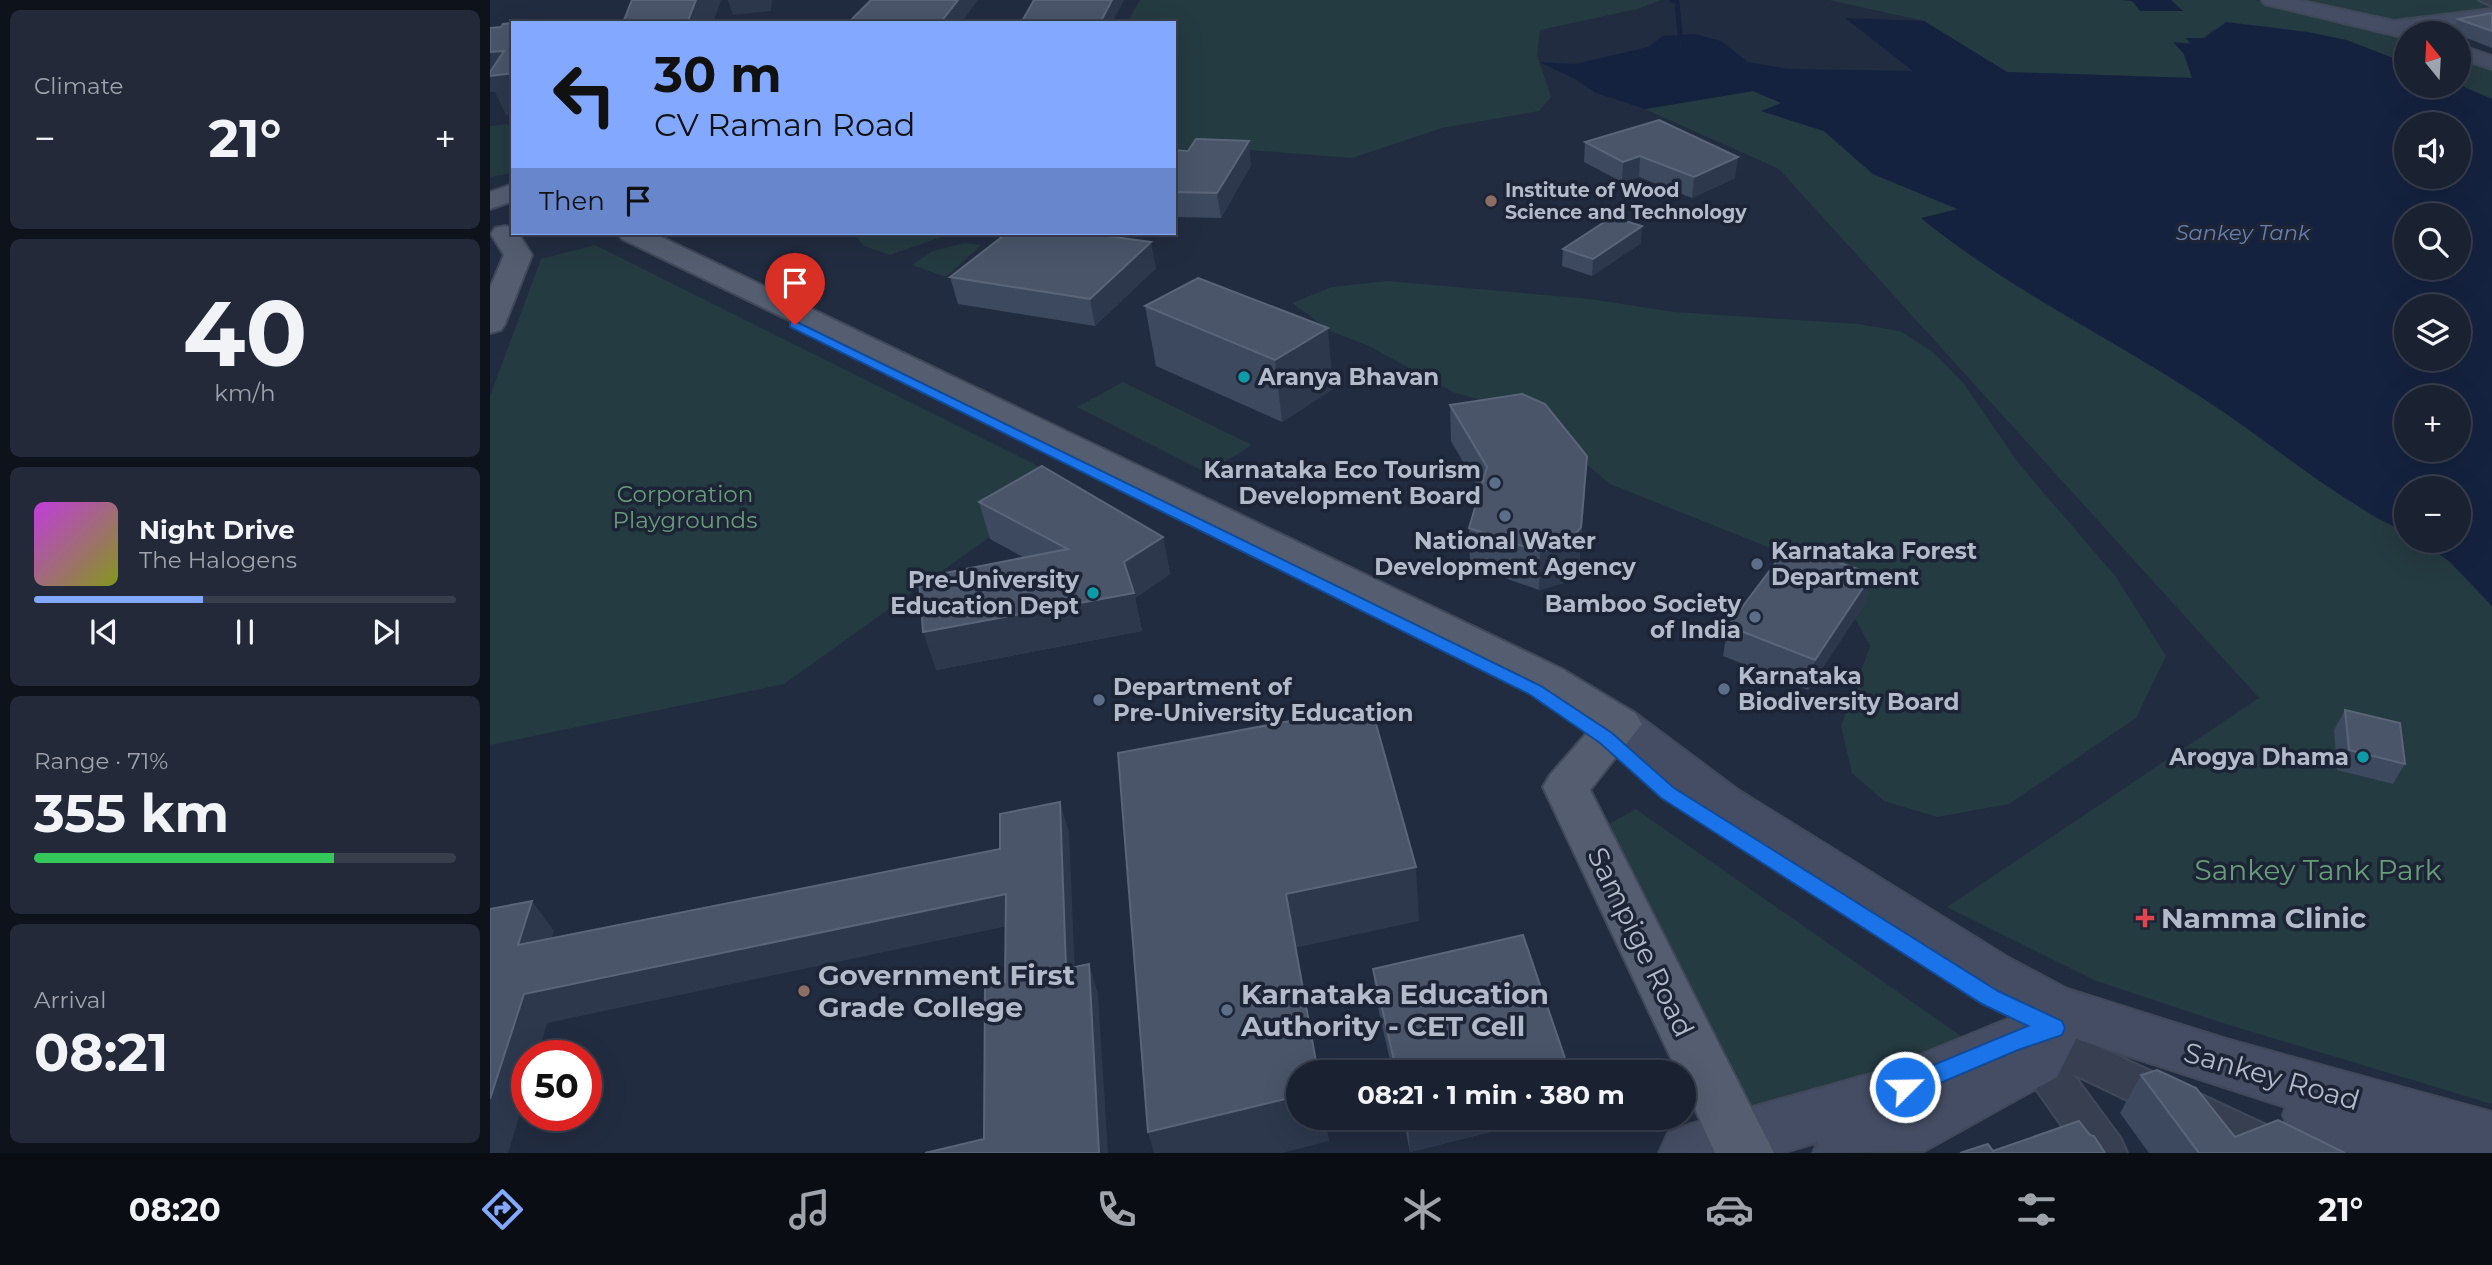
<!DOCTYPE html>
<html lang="en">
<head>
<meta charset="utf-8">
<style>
	:root { --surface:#1a2130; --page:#232938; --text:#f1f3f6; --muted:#9fa3ab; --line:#383e4c; --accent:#83a8ff }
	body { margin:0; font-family:Montserrat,sans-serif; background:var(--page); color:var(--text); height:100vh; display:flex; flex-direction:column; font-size:26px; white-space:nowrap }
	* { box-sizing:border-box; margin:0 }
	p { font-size:23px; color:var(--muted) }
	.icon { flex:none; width:38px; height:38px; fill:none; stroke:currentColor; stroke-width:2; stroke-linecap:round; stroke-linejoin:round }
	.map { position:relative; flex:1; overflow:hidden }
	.drawer { display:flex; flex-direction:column; gap:10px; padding:10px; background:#0e121a; width:490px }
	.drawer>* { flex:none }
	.banner { position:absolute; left:21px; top:21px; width:665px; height:214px; border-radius:0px; box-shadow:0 7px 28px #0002,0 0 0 2px var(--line); background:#83a8ff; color:#111; overflow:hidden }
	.needle { width:46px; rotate:342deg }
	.tools { position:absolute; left:1904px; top:21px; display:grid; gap:14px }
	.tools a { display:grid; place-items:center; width:77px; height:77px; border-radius:50%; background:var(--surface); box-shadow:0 7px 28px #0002,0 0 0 2px var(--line); font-size:35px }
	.speed { position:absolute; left:21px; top:1040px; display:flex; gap:14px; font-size:35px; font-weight:700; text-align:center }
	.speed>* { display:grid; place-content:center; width:91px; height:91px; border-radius:50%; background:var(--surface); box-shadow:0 7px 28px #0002,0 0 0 2px var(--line); line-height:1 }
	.speed .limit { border:10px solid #d22; background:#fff; color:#111 }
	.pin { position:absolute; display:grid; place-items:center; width:60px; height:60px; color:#fff; margin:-72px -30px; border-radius:50% 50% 50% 0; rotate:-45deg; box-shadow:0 0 7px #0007 }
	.pin .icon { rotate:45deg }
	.me { position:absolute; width:77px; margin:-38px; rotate:67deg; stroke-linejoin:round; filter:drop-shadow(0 0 5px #0008) }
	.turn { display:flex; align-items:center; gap:24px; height:147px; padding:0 28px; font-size:32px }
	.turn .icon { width:91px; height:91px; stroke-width:2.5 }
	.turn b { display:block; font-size:49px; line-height:60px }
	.then { display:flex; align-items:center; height:66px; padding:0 28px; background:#0003; gap:14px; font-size:26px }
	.big { font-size:52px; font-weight:700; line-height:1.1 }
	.drawer .tile { flex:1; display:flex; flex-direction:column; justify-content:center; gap:10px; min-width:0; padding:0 24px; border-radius:10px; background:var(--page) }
	.drawer .dial { align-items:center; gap:0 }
	.dial b { font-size:91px; line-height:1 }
	.song { display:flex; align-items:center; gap:21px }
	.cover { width:84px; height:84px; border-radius:10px; background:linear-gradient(135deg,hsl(290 70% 55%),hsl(70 70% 35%)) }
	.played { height:7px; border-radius:4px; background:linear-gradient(90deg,var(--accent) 40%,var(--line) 40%) }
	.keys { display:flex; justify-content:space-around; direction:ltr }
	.heat { display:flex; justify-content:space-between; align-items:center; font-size:38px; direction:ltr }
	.charge { height:10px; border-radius:5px; background:linear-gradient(90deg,#34c759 71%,var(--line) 0) }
	.trip { position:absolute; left:796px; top:1060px; width:410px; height:70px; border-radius:35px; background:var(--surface); box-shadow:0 7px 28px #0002,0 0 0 2px var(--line); font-weight:700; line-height:70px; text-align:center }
	.tabs { display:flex; height:112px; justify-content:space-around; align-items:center; background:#0a0d13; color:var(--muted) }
	.tabs .icon { width:49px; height:49px }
	.tabs .current { color:var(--accent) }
	.tabs b { font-size:32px; color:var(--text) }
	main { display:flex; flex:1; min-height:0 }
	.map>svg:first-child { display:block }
	.green { fill:#243b41 }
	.water { fill:#15223f; fill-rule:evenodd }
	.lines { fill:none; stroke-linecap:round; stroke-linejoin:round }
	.stream { stroke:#15223f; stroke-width:5 }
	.street-casing { stroke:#404859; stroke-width:4 }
	.secondary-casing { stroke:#404859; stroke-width:4 }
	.primary-casing { stroke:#404859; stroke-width:4 }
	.street { fill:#373f50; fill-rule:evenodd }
	.secondary { fill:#444d63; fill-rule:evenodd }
	.primary { fill:#545e70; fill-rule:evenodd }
	.wall { fill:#3d495e }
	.shaded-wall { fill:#2d384d }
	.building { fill:#4a556a; stroke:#5a6579; stroke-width:2 }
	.route { fill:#1a73e8; stroke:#114b97; stroke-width:2 }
	.education-dot { fill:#8d6e63; stroke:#1c2435; stroke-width:2.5 }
	.culture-dot { fill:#0f9aa8; stroke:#1c2435; stroke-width:2.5 }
	.service-dot { fill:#5c6f8a; stroke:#1c2435; stroke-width:2.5 }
	.health-dot { fill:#e0444e; stroke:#1c2435; stroke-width:2.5 }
	.labels { text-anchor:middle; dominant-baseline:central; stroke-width:7; stroke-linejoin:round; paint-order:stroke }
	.far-poi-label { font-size:19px; font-weight:bold; fill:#b3baca; stroke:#1c2435; text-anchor:start }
	.far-water-label { font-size:21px; font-style:italic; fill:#6980ac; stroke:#1c2435 }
	.poi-label { font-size:23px; font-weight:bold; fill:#b3baca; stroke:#1c2435; text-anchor:start }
	.park-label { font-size:23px; fill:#689d79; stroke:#1c2435 }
	.near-park-label { font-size:28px; fill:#689d79; stroke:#1c2435 }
	.near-poi-label { font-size:28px; font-weight:bold; fill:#b3baca; stroke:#1c2435; text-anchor:start }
	.near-street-label { font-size:28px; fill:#b3baca; stroke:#1c2435 }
</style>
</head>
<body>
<main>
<section class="drawer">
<div class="tile"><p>Climate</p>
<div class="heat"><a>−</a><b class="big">21°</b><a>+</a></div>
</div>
<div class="tile dial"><b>40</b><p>km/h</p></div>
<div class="tile">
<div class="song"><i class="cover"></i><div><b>Night Drive</b><p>The Halogens</p></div></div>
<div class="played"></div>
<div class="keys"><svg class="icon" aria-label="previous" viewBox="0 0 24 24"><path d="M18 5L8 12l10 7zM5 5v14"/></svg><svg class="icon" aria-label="pause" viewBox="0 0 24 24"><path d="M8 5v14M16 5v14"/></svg><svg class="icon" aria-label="next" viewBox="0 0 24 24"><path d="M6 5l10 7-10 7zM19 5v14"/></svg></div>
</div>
<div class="tile"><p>Range · 71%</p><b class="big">355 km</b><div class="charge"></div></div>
<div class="tile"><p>Arrival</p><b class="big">08:21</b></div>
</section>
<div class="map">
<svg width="2002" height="1153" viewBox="0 0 2002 1153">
	<rect width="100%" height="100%" fill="#222c40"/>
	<g class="green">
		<path d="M650,0H1171L1147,9L1050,30L1047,55L1061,97L1049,111L952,128L862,158L735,148L684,149V23H637Z"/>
		<path d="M1339,0H1765L1916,37V63L1856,40L1724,29C1711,42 1702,44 1684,43L1694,54L1703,78L1517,72L1434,21Z"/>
		<path d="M1803,0H1988L2002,5V12L1899,21Z"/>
		<path d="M1969,57L2002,70V99L1969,85Z"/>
		<path d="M1263,91L1292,103L1273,111L1334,131L1383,174L1469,210L1432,218L1717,400L1884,517L1916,532V541C1952,541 1979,582 2002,606V1104L1736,1024L1604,980L1457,907L1769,698L1289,169L1155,109Z"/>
		<path d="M16,124L23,126V173L0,177V126Z"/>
		<path d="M369,233H481L457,235L400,255L374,246L366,237Z"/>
		<path d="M475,243L491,245L456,277L422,265L443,251Z"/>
		<path d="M105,245L578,481L294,684L0,745V396L51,259Z"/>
		<path d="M897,281L1100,299L1184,312L1368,324L1410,331L1443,352L1474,384L1529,464L1626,577L1676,656L1646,718L1519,804L1447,817L1394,801L1362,773L1351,726L1380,646L1344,580L1313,561L1120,484L1037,414L963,392L877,345L842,332L802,303L842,287Z"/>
		<path d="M633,382L762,445L717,473L587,407Z"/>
		<path d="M1146,809L1160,819L1481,1043L1265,1113L1119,824Z"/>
	</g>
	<g class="water">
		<path d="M1630,0H1681L1693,11H1650L1642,1Z"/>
		<path d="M1355,18L1434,21L1517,72L1702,78L1694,54L1683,42L1701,44L1696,38H1715L1736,22L1818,32L1856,40L1916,63V86L1969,85L2002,99V606L1960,562L1932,541H1969V488H1916V532C1844,499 1783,444 1717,401C1623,339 1519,290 1431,218L1468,209L1383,174L1334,131L1271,111L1291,103L1263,91L1155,109L1106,93L1085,79L1049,62L1085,64L1158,47L1173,36L1205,34L1231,41L1258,62L1298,69L1423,71ZM1916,124H1969V177H1916ZM1916,215H1969V268H1916ZM1916,306H1969V359H1916ZM1916,397H1969V450H1916Z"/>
	</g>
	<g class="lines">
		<path class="stream" d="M1182,0L1187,2L1191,46"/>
		<defs>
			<g id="street">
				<path d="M1989,0H2002V6Z"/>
				<path d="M1564,1011L1578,1016L1596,1041L1806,1139L1812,1153H1747L1583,1074L1631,1139L1637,1153H1591L1534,1072L1528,1059L1534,1046L1551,1042L1545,1028L1550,1016Z"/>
			</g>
			<g id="secondary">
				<path d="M1772,0H1808L1904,21L2002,9V21L1929,30L1931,33H1916V38L1775,4Z"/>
				<path d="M1969,45L2002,56V69L1969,58Z"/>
				<path d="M1130,708L1145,713L1248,790L1517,957L1577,989L1736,1039L2002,1112V1153H1858L1801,1134L1793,1115L1796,1107L1586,1039L1567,1077L1434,1151L1323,1153L1328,1142L1292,1153H1169L1178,1133L1198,1125L1388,1072L1528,1015L1481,989L1216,816L1115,735L1108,724L1115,713Z"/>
			</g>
			<g id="primary">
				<path d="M23,184V201L0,209V192Z"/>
				<path d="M15,226L23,228V233H28L42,255L15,324L11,330L0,333V288L14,255L1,234L5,228Z"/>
				<path d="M128,233H163L1072,669L1145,713L1152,724L1100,790L1284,1153H1225L1194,1085V1073H1188L1053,787L1060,775L1102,727L1042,689L617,475L132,239Z"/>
			</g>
		</defs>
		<use href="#street" class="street-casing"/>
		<use href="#secondary" class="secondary-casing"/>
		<use href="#primary" class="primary-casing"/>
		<use href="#street" class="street"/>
		<use href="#secondary" class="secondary"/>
		<use href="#primary" class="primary"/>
	</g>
	<g class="wall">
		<path d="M2002,13V48L1969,35V33L1962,32L1968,19Z"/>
		<path d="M1095,142L1245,178L1202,198L1149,177L1132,182L1094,162Z"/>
		<path d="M684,150L761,165L731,218L684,217Z"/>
		<path d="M609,235L666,268L605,326L468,304L460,277Z"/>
		<path d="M1151,243L1102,276L1072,266L1073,249Z"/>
		<path d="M708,278L843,389L792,422L666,366L655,306Z"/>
		<path d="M960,405L1095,493L1089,564L1077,582L1049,590L980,566L979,528L990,491L961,441Z"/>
		<path d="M489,502L673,537L680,574L645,598L652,631L446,670L533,557L500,539Z"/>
		<path d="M1382,574L1375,603L1318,690L1233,656L1238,626Z"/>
		<path d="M1855,710L1915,764L1903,784L1847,770L1844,730Z"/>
		<path d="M883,969L1080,1073H903L886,999Z"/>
		<path d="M1651,1075L1745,1137L1855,1153H1659L1630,1113Z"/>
		<path d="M913,1118H1056L920,1152Z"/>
	</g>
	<g class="shaded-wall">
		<path d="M206,0H231L223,23H197Z"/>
		<path d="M238,0H282L281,11L243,15Z"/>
		<path d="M468,0H488L471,23H450Z"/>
		<path d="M622,0H634L622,23H610Z"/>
		<path d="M14,51L23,70V114L16,115L5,92H0V52Z"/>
		<path d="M759,141L761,165L731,218L727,193Z"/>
		<path d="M1150,156L1149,177L1132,182L1133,162Z"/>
		<path d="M1248,157L1245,178L1202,198L1204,177Z"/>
		<path d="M1152,226L1151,243L1102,276L1103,259Z"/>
		<path d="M661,242L666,268L605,326L600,299Z"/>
		<path d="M838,328L843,389L792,422L785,360Z"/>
		<path d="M1097,456L1089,564L1077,582L1049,590L1050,552Z"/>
		<path d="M673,537L680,574L645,598L652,631L446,670L433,632L634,562Z"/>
		<path d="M1382,574L1375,603L1318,690L1325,660Z"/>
		<path d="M570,802L579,832L586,999L576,969Z"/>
		<path d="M926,867L929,921L804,948L796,894Z"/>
		<path d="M516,894L527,924L57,1023L48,1055H37V1091L18,1153H0V1099L34,994Z"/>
		<path d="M42,901L64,931L51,974L28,945Z"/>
		<path d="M599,964L608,994L618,1153H609Z"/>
		<path d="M808,1096V1118H835L839,1141L792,1153H664L658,1132Z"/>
		<path d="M941,1118H1056L920,1152L918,1124Z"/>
	</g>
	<g class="building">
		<path d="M142,0H206L197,23H110L134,20Z"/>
		<path d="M381,0H468L450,23H358Z"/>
		<path d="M544,0H622L610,23H531Z"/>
		<path d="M2002,13V31L1968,19Z"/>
		<path d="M50,20L48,23H24Z"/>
		<path d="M23,23V73L0,76V72L14,51L0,52V28L11,27L13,24Z"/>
		<path d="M1169,120L1248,157L1204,177L1150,156L1133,162L1095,142Z"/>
		<path d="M706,139L759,141L727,193L684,192V150L698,151Z"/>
		<path d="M1122,217L1152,226L1103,259L1073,249Z"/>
		<path d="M517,233H595L661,242L600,299L460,277Z"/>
		<path d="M708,278L838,328L785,360L655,306Z"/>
		<path d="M1032,394L1055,404L1097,456L1091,527L1078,544L1050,552L979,528L997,467L960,405Z"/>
		<path d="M552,466L673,537L634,562L644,593L433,632L429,578L578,549L489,502Z"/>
		<path d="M1299,545L1382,574L1325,660L1238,626Z"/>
		<path d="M881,706L926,867L796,894L828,1073H808V1096L658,1132L628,753Z"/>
		<path d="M1855,710L1910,723L1915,764L1859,750Z"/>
		<path d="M570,802L576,969L599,964L609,1153H435L494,1139L495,987L515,982L516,894L34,994L0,1099V909L42,901L28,945L510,849V814Z"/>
		<path d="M1033,935L1080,1073H907L883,969Z"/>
		<path d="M1667,1070L1706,1088L1745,1137L1788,1120L1855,1153H1709L1651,1075Z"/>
		<path d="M917,1118H941L918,1124Z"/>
		<path d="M1589,1121L1600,1135L1604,1136L1615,1153H1470L1498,1144L1503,1151Z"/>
	</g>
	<path class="route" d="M305,321L1051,686L1122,733L1184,788L1508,991L1572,1021L1575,1028L1572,1035L1528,1050L1415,1098L1407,1095L1404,1087L1407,1080L1538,1026L1492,1004L1171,798L1110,743L1039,694L300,327V322Z"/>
	<g class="education-dot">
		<circle cx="1001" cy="201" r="7"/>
		<circle cx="314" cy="991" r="7"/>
	</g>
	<g class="culture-dot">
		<circle cx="754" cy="377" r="7"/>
		<circle cx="603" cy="593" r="7"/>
		<circle cx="1873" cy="757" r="7"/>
	</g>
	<g class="service-dot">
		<circle cx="1005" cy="483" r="7"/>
		<circle cx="1015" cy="516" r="7"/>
		<circle cx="1267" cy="564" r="7"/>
		<circle cx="1265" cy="617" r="7"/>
		<circle cx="1234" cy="689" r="7"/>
		<circle cx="609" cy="700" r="7"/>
		<circle cx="737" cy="1010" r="7"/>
	</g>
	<path class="health-dot" d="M1651.5 907.5h7v7h7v7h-7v7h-7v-7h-7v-7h7z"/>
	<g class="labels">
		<g class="far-poi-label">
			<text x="1015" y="190">Institute of Wood<tspan x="1015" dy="22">Science and Technology</tspan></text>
		</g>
		<g class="far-water-label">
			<text x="1753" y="232">Sankey Tank</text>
		</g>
		<g class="poi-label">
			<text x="768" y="377">Aranya Bhavan</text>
			<text x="991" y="470" text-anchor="end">Karnataka Eco Tourism<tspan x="991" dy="26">Development Board</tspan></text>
			<text x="1015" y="541" text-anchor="middle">National Water<tspan x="1015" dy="26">Development Agency</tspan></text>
			<text x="1281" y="551">Karnataka Forest<tspan x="1281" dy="26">Department</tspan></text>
			<text x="589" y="580" text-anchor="end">Pre-University<tspan x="589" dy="26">Education Dept</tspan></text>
			<text x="1251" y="604" text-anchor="end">Bamboo Society<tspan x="1251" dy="26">of India</tspan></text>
			<text x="1248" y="676">Karnataka<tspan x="1248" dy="26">Biodiversity Board</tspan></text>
			<text x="623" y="687">Department of<tspan x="623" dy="26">Pre-University Education</tspan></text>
			<text x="1859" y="757" text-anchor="end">Arogya Dhama</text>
		</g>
		<g class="park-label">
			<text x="195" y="494">Corporation<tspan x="195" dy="26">Playgrounds</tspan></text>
		</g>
		<g class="near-park-label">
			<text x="1828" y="870">Sankey Tank Park</text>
		</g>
		<g class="near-poi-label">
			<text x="1671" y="918">Namma Clinic</text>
			<text x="328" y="975">Government First<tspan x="328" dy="32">Grade College</tspan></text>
			<text x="751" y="994">Karnataka Education<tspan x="751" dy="32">Authority - CET Cell</tspan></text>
		</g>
		<g class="near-street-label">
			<text transform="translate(1151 942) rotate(64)">Sampige Road</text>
			<text transform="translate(1782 1076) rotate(16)">Sankey Road</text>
		</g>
	</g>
</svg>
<div class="tools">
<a><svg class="needle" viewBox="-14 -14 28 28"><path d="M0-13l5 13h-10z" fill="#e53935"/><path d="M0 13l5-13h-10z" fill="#9fa3ab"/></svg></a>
<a><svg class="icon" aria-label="sound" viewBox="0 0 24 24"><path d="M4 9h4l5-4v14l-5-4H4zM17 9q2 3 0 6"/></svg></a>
<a><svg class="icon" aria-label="search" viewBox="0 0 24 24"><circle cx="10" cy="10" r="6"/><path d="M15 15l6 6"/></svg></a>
<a><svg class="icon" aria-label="layers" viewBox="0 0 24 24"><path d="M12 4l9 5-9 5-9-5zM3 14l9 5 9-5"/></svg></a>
<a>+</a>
<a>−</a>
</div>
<div class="speed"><div class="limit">50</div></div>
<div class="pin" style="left:305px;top:325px;background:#d93025"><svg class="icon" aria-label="arrive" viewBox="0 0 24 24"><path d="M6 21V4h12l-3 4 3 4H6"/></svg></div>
<svg class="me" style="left:1415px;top:1087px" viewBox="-20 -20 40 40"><circle r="17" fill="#1a73e8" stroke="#fff" stroke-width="3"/><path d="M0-11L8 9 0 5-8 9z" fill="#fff"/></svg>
<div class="trip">08:21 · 1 min · 380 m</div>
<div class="banner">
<div class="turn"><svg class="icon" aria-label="left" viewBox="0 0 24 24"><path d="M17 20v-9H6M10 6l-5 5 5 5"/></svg><div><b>30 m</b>CV Raman Road</div></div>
<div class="then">Then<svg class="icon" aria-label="arrive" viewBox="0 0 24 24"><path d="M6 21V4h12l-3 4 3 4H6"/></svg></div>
</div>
</div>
</main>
<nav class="tabs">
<b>08:20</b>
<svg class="icon current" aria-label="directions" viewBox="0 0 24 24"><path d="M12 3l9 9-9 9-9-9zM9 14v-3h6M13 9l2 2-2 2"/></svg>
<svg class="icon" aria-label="music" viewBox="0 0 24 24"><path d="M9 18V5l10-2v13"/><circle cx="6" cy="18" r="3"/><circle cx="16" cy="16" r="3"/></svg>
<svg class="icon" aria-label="phone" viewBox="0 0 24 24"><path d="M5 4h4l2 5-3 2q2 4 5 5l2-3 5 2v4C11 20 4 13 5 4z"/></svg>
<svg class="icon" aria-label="climate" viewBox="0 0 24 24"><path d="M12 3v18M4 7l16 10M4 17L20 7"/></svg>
<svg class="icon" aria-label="car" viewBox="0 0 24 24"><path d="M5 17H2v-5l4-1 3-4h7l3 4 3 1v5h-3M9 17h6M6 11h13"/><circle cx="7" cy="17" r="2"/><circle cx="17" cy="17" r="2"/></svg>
<svg class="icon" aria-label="filters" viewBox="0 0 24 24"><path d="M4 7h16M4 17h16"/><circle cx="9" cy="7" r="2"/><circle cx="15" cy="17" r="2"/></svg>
<b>21°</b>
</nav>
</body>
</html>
